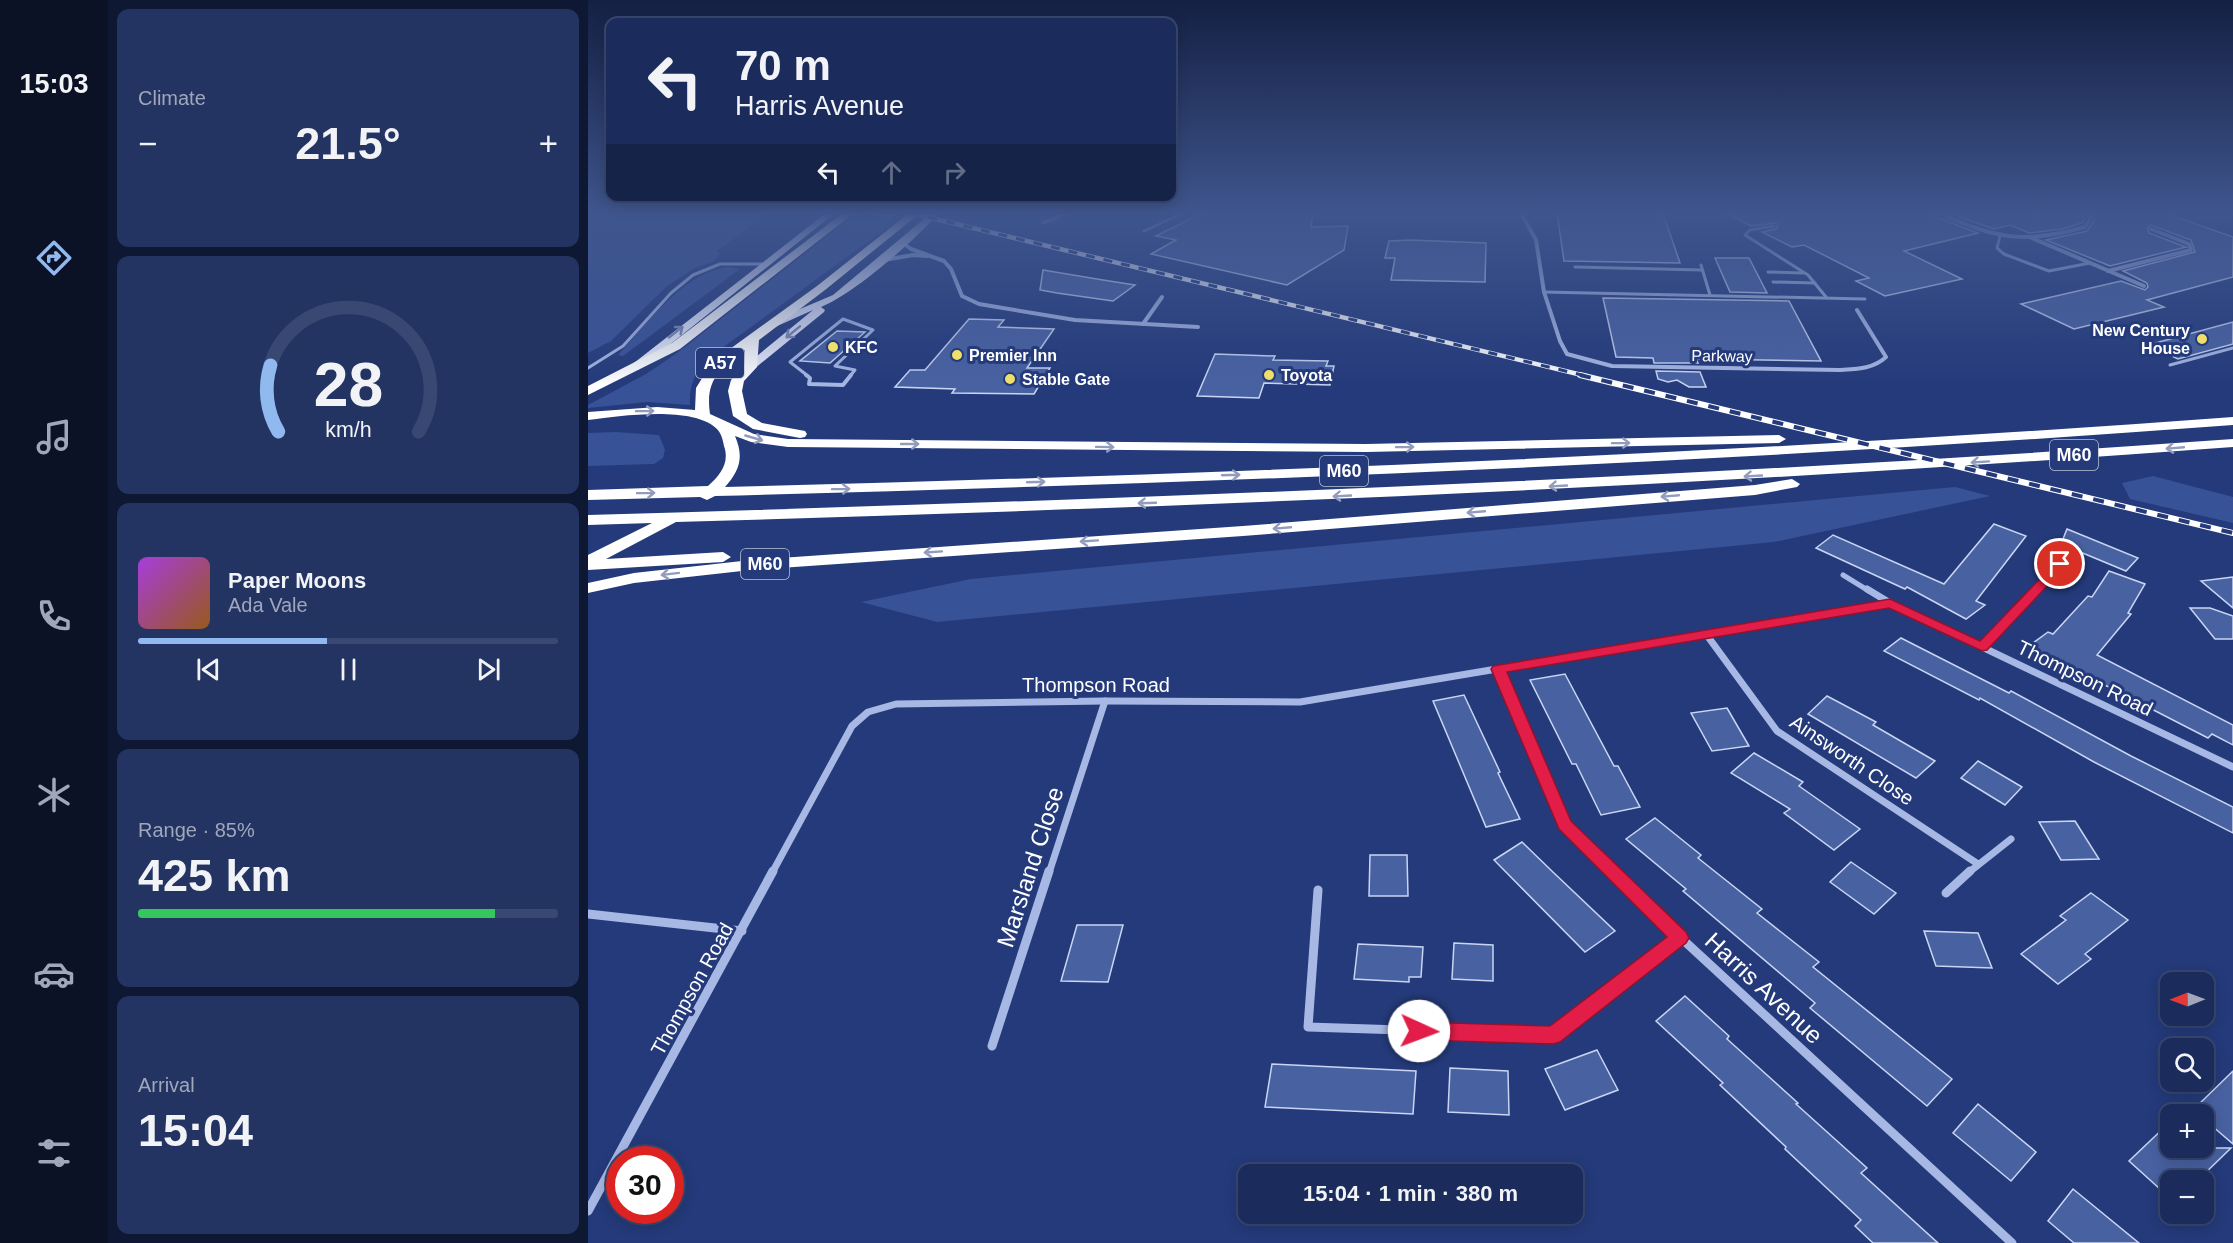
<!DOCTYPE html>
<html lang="en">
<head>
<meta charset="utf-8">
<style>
	:root { --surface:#1b2c5c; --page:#243462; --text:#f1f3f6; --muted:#a0a7bb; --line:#394872; --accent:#90b9f0 }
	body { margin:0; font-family:Helvetica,sans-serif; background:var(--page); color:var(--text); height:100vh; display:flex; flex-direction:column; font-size:22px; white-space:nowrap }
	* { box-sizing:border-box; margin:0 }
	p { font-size:20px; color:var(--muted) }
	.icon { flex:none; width:33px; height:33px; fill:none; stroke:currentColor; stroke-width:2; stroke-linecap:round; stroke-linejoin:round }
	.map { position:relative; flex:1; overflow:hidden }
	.panel { display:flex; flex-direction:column; gap:9px; padding:9px; background:#0f1833; width:480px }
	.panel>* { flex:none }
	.top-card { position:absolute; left:18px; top:18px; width:570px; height:183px; border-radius:12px; box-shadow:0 3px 15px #0003,0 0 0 2px var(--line); background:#1b2c5c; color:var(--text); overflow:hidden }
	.needle { width:39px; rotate:269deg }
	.fabs { position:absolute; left:1572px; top:972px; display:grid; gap:12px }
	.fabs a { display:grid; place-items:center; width:54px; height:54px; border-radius:12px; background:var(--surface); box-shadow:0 3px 15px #0003,0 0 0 2px var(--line); font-size:30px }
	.speed { position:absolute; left:18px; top:1146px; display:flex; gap:12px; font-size:30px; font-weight:700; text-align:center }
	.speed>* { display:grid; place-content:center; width:78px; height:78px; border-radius:50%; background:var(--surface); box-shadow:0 3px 15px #0003,0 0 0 2px var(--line); line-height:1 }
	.speed .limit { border:9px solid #d22; background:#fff; color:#111 }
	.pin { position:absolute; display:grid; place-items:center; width:51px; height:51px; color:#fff; margin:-26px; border:3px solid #fff; border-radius:50%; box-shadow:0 2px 6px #0007 }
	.me { position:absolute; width:66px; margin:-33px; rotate:92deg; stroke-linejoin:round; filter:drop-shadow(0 0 4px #0008) }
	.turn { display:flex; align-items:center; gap:21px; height:126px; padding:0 30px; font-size:27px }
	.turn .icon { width:78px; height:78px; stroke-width:2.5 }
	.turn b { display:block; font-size:42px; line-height:51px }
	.lanes { display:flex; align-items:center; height:57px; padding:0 30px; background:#0003; justify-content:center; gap:30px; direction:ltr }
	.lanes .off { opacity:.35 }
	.big { font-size:45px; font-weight:700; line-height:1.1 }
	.panel .widget { flex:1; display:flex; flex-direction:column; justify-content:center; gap:9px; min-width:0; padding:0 21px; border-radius:12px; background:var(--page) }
	.panel .dial { align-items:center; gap:0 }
	.dial svg { height:156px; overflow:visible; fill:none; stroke:var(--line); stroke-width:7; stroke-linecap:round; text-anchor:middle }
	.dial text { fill:var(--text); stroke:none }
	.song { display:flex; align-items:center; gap:18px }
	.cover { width:72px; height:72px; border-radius:9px; background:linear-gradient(135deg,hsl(280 70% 55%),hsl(30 70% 35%)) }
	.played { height:6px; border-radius:3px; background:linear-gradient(90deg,var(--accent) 45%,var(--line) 45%) }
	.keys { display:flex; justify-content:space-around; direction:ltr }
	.heat { display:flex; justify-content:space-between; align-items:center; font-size:33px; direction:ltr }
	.charge { height:9px; border-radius:4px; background:linear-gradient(90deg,#34c759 85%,var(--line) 0) }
	.trip { position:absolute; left:650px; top:1164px; width:345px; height:60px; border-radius:12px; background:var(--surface); box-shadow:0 3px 15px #0003,0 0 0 2px var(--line); font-weight:700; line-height:60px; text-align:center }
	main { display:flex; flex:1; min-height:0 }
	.menu { display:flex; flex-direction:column; width:108px; justify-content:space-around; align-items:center; background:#0b1225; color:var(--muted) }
	.menu .icon { width:42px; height:42px }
	.menu .active { color:var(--accent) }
	.menu b { font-size:27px; color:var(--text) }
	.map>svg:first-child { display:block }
	.green { fill:#385297 }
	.building { fill:#4861a1; stroke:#c9d5f3; stroke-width:1.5 }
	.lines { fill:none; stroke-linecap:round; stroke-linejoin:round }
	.lane-far1 { stroke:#a7b8e4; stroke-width:3 }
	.lane { stroke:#a7b8e4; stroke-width:4 }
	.street-far3 { stroke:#a7b8e4; stroke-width:4 }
	.street-far2 { stroke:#a7b8e4; stroke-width:5 }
	.street-far1 { stroke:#a7b8e4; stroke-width:7 }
	.street { stroke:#a7b8e4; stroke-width:9 }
	.primary { fill:#e7ebfc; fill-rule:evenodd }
	.highway { fill:#fff; fill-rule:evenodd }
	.rail-far1-casing { stroke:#fff; stroke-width:4.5 }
	.rail-casing { stroke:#fff; stroke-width:6 }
	.rail-far1 { stroke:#243a7a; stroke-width:3; stroke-dasharray:9; stroke-linecap:butt }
	.rail { stroke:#243a7a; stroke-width:4; stroke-dasharray:11; stroke-linecap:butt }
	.oneway { stroke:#7c8ab4 }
	.oneway2 { stroke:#929cbc }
	.route { fill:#e11d48; stroke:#92132f; stroke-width:1.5 }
	.poi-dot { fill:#eedf6b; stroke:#243a7a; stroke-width:2 }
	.labels { text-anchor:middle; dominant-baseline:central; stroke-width:6; stroke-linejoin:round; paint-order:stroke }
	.far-poi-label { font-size:16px; font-weight:bold; fill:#fff; stroke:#243a7a; text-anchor:start }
	.far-street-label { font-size:16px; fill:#fff; stroke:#243a7a }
	.shield { fill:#243a7a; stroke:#bdc4d7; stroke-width:1.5 }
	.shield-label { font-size:18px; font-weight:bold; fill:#fff }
	.street-label { font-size:20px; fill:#fff; stroke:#243a7a }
	.near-street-label { font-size:24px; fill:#fff; stroke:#243a7a }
</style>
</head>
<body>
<main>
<nav class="menu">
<b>15:03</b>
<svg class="icon active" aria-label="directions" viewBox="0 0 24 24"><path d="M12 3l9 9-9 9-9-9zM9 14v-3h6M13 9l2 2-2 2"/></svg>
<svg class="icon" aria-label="music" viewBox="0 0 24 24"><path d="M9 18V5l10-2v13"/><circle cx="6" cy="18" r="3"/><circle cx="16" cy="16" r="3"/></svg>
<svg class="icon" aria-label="phone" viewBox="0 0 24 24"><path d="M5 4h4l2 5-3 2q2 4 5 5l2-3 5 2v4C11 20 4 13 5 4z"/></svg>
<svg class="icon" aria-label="climate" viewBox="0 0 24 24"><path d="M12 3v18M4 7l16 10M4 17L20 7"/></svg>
<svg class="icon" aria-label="car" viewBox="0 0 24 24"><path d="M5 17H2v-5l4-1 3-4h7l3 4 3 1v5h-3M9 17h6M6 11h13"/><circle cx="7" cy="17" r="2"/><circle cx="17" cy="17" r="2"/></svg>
<svg class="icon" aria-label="filters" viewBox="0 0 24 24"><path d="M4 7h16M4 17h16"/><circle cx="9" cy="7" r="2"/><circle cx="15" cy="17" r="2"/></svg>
</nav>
<section class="panel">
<div class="widget"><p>Climate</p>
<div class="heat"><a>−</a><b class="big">21.5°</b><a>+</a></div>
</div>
<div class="widget dial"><svg viewBox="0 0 100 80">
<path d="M14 69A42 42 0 1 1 86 69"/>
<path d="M14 69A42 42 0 0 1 10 35" stroke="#90b9f0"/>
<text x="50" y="56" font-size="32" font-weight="700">28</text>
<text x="50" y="72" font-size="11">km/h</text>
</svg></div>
<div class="widget">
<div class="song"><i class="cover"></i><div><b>Paper Moons</b><p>Ada Vale</p></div></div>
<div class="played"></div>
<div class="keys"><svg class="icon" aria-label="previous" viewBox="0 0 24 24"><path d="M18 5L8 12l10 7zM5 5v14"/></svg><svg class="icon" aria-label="pause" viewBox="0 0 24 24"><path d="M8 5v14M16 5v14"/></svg><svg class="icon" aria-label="next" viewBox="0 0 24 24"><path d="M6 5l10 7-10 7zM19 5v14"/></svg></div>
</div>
<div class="widget"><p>Range · 85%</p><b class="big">425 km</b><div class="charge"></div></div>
<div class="widget"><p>Arrival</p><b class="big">15:04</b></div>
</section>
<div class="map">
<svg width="1645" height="1243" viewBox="0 0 1645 1243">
	<rect width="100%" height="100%" fill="#243a7a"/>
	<g class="green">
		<path d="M0,213H180L129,251L132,254L125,262L107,268L79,286L23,341L0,353Z"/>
		<path d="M269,213L308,221L122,357C107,371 101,385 102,405L59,402L0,408V405L58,374L89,353Z"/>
		<path d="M142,267L152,269L35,356L30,355C57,326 98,269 142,267Z"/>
		<path d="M28,432L71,435L77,450L75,458L66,464L0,466V433Z"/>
		<path d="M1565,476L1645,497V523L1542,499L1534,483Z"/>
		<path d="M1367,487L1402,496L1186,542L349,622L273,602L383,579Z"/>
	</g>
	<g class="building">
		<path d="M614,213H725L723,227L760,226L756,250L699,285L563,254L588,240L568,236Z"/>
		<path d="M969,213H1075L1092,263L976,261Z"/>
		<path d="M1138,213H1346L1348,217L1390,233L1316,251L1374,279L1297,296L1268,281L1281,278L1216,245L1204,247L1174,232L1188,229L1190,226L1188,223L1163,226Z"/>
		<path d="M1360,213H1491L1497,219L1494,223L1474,229L1441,233L1422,225L1406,229Z"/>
		<path d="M1502,213H1577L1645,237V277L1559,300L1576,307L1486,329L1433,304L1533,281L1557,290L1560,287L1559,283L1535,271L1607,252L1603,240L1563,225L1559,228L1561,233L1598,247L1522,266L1458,240L1499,231L1507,219Z"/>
		<path d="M822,240L898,243L897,282L803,280L807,258H797L801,241Z"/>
		<path d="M1127,258H1161L1179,293L1142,292Z"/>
		<path d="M455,270L515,280L547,285L525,301L469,293L452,290Z"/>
		<path d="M1015,298L1201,301L1233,361L1108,359L1110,363H1066L1065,358L1028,357Z"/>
		<path d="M381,319L416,320L410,327L466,329L439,368H462L446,394L364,393L367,389L307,387L322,370H337Z"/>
		<path d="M1645,322V344L1590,359L1560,345Z"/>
		<path d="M249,331L277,332L242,363L212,361Z"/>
		<path d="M627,354L687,356L685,360L740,361L738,366H746L742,385L676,383L671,398L609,396Z"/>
		<path d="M1068,371L1112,372L1118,387H1101L1089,380L1080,382L1070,379Z"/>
		<path d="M1406,524L1438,536L1388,601L1397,605L1378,619L1319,587L1317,589L1228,548L1245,535L1356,584Z"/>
		<path d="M1479,529L1550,558L1538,571L1473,544Z"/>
		<path d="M1521,571L1557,584L1540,613L1543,614L1509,655L1645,725V745L1624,734L1620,738L1441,646L1460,632L1465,634L1500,596L1504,597Z"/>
		<path d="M1645,577V608L1613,581Z"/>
		<path d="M1602,608H1622L1645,616V639H1627Z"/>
		<path d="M1313,638L1421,693L1423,691L1543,756L1645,807V833L1506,762L1392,698L1391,700L1296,651Z"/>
		<path d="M977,674L1026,766H1030L1052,807L1013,815L988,764H984L942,680Z"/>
		<path d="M876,695L912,772L910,773L932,819L898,827L845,701Z"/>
		<path d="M1239,696L1288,722L1285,725L1347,761L1328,778L1220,714Z"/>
		<path d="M1139,708L1161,746L1124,751L1103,713Z"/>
		<path d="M1166,753L1215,782L1211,786L1272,829L1246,850L1196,813L1202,809L1143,773Z"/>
		<path d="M1390,761L1434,787L1417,805L1373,778Z"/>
		<path d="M1067,818L1113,855L1110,858L1174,909L1169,913L1231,962L1225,967L1364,1079L1339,1106L1222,1008L1227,1003L1095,891L1098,889L1038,839Z"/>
		<path d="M1487,821L1511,859L1473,860L1451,822Z"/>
		<path d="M934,842L967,874L1027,931L997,952L906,860Z"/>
		<path d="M782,855H819L820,896H781Z"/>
		<path d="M1263,862L1308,893L1286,914L1242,882Z"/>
		<path d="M1503,893L1540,920L1497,954L1503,959L1470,984L1433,954L1478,920L1472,916Z"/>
		<path d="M489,925H535L520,982L473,981Z"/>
		<path d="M1336,931L1390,933L1404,968L1348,966Z"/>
		<path d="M866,943L905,945V981L864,979Z"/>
		<path d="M770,944L835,947L833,977H821V982L766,979Z"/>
		<path d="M1097,996L1141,1036L1139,1039L1210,1103L1208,1104L1279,1168L1273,1173L1350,1243H1285L1267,1226L1273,1220L1197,1149L1198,1147L1132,1085L1135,1083L1068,1021Z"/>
		<path d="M1009,1050L1030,1090L977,1110L957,1069Z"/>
		<path d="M684,1064L828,1071L825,1114L677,1107Z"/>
		<path d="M862,1068L920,1071L921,1115L860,1112Z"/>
		<path d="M1645,1071V1144L1616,1119V1114H1610L1605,1110Z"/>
		<path d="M1390,1104L1448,1152L1423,1181L1365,1133Z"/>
		<path d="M1582,1122V1148H1643L1610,1180H1582V1198L1541,1161Z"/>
		<path d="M1485,1189L1551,1243H1486L1460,1221Z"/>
	</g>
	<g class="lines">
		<g class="lane-far1">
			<path d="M284,213L300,217L306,213"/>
			<path d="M455,223L480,213"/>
			<path d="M1186,226L1162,230L1157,235L1220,275L1238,297"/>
			<path d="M556,231L595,213"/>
			<path d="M1412,236L1409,248L1416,254L1461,271L1502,263"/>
			<path d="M1113,265L1122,295"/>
			<path d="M987,267L1114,270"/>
			<path d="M1180,272L1215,273"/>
			<path d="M1185,282L1227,283"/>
			<path d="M956,292L1277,299"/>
			<path d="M1582,365L1645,348"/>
			<path d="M0,368L35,346L83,293L105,275L132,264H178"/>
			<path d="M220,376L202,362L255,319L285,330L247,366L267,370L262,376"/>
		</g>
		<path class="lane" d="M218,375L222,378L221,384L255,385L263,375"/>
		<g class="street-far3">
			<path d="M933,213L948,240L956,292L972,341L979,354L1024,366L1252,370C1269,369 1285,369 1298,357L1269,310"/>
			<path d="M1350,213C1409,238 1433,245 1497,227L1503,218L1495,213"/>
			<path d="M1444,238L1556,286"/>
			<path d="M315,243L323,249L356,261L363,269L374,296L391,304L487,320L610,327"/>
			<path d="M296,260L325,255L339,256"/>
			<path d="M1520,271L1603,250L1601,244L1563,229"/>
			<path d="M555,324L574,297"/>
		</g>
		<g class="street-far2">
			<path d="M1255,575L1281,591"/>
			<path d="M1447,591L1472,564"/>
		</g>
		<g class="street-far1">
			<path d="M1279,589L1302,603L1645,767"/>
			<path d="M1118,634L1189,731L1390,864"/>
			<path d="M1394,647L1448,589"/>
			<path d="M910,669L977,825L1026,873"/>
			<path d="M184,873L264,726L280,712L308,704L517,701L712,702L1302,603"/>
			<path d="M461,873L517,701"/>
			<path d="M1380,873L1423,839"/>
		</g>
		<g class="street">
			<path d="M1025,871L1092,937L1424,1243"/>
			<path d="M730,890L720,1027L965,1035L1092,937"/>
			<path d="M1358,893L1382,871"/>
			<path d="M0,914L154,931"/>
			<path d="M404,1046L461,871"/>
			<path d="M0,1211L185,871"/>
		</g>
		<g class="primary">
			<path d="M238,213H247L50,370H42V366Z"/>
			<path d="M343,213H351C326,241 267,293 233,307L237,310L236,312L166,369H158V365L225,310L187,327H179V323L245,295Z"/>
		</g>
		<g class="highway">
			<path d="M255,213H266L92,349L0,395V386L84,343Z"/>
			<path d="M321,213H332L237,290L171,340L169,367L156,381L154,391L159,414L174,423L217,431L219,434L217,437L212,438L165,429L145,416L140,391L143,380L156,366L157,350C132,369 117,379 122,414L166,434L200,439L778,444L1191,435L1198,439L1191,443L778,452L200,447L163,442L147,436C156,457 152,470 137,487C640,474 1143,454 1645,417V425C1139,463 633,483 127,496L119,500L112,497L0,500V490L120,486C132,475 142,463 136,446C135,440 133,433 129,429C105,405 31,416 0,420V412L69,407L107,410L108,388L124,362L229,286Z"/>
			<path d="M1645,439V447C1127,486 608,507 88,522L18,559L135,552L143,557L135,562L0,570V555L64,523L0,525V515C549,499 1097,479 1645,439Z"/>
			<path d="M1204,479L1212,484L1209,487L1167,495L655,536L163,570L46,583L0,593V583L46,573L163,560L655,526L1167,485Z"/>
		</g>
		<defs>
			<path id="rail-far1" d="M323,213L998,376"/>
			<path id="rail" d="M992,375L1645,533"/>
		</defs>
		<use href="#rail-far1" class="rail-far1-casing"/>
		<use href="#rail" class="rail-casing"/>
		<use href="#rail-far1" class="rail-far1"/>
		<use href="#rail" class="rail"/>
	</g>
	<defs><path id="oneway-shaft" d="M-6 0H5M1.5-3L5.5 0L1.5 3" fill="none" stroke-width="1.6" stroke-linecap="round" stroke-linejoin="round" transform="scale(1.5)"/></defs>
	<g class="oneway">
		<use href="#oneway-shaft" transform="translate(88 332) rotate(-38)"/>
		<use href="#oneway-shaft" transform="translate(205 332) rotate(141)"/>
	</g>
	<g class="oneway2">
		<use href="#oneway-shaft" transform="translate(57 411) rotate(-1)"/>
		<use href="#oneway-shaft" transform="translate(166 438) rotate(16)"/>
		<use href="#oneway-shaft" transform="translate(1033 443) rotate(-1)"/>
		<use href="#oneway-shaft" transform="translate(322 444)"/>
		<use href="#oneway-shaft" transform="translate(517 447) rotate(1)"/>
		<use href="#oneway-shaft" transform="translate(817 447) rotate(-1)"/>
		<use href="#oneway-shaft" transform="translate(1587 448) rotate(175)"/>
		<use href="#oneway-shaft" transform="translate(1392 462) rotate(176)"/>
		<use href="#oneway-shaft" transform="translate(643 475) rotate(-2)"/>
		<use href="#oneway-shaft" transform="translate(1165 476) rotate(177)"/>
		<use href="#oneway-shaft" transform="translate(448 482) rotate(-2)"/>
		<use href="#oneway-shaft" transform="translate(970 486) rotate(177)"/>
		<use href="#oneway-shaft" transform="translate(253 489) rotate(-1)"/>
		<use href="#oneway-shaft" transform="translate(58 493) rotate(-1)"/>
		<use href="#oneway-shaft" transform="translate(754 496) rotate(177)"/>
		<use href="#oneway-shaft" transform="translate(1082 496) rotate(175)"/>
		<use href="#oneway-shaft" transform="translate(559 503) rotate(178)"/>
		<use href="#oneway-shaft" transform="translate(888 512) rotate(175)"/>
		<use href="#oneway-shaft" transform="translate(694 528) rotate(175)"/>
		<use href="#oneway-shaft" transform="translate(501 541) rotate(176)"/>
		<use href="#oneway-shaft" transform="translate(345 552) rotate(176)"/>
		<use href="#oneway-shaft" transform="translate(82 574) rotate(173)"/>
	</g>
	<linearGradient id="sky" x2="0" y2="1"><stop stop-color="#142043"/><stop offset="0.55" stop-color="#3f558d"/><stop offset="1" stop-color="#3f558d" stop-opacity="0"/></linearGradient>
	<rect width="1645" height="387" fill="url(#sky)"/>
	<path class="route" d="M1472,561L1479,564L1477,567L1399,650L1394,651L1301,608L919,672L983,821L1098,932L1101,938L1098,943L972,1042L965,1044L831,1040L824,1037L821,1031L824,1024L831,1022L962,1026L1079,937L971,829L903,669L905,666L1302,599L1392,641L1468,562Z"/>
	<g class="poi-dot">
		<circle cx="1614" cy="339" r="6"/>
		<circle cx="245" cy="347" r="6"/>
		<circle cx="369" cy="355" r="6"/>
		<circle cx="681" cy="375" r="6"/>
		<circle cx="422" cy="379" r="6"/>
	</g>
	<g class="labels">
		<g class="far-poi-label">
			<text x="1602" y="330" text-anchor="end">New Century<tspan x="1602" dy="18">House</tspan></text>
			<text x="257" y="347">KFC</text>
			<text x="381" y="355">Premier Inn</text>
			<text x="693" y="375">Toyota</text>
			<text x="434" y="379">Stable Gate</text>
		</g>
		<g class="far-street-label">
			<text transform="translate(1134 356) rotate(1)">Parkway</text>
		</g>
		<g class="shield">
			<rect x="108" y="348" width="48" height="30" rx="4.5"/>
			<rect x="1462" y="440" width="48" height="30" rx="4.5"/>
			<rect x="732" y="456" width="48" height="30" rx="4.5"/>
			<rect x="153" y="549" width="48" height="30" rx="4.5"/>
		</g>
		<g class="shield-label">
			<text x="132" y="363">A57</text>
			<text x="1486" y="455">M60</text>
			<text x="756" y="471">M60</text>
			<text x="177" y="564">M60</text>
		</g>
		<g class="street-label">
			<text transform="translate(1497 678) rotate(26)">Thompson Road</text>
			<text x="508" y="685">Thompson Road</text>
			<text transform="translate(1264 760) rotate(34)">Ainsworth Close</text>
			<text transform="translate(104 989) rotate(-61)">Thompson Road</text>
		</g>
		<g class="near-street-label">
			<text transform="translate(442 867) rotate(-72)">Marsland Close</text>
			<text transform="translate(1176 988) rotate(43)">Harris Avenue</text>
		</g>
	</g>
</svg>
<div class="fabs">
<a><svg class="needle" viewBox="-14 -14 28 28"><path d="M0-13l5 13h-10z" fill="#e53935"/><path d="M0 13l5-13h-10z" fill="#a0a7bb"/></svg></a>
<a><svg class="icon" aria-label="search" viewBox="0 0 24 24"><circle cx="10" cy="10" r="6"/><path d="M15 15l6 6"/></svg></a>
<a>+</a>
<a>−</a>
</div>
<div class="speed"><div class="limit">30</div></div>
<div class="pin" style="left:1472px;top:564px;background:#d93025"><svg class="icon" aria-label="arrive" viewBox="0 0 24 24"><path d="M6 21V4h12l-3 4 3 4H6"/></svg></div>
<svg class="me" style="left:831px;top:1031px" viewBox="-20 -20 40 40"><circle r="19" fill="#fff"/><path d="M0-13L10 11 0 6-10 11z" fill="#e11d48"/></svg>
<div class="trip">15:04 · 1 min · 380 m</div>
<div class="top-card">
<div class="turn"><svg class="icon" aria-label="left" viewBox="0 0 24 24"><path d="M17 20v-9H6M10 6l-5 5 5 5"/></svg><div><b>70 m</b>Harris Avenue</div></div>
<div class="lanes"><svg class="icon" aria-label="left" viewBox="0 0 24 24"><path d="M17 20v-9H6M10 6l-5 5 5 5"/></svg><svg class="icon off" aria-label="ahead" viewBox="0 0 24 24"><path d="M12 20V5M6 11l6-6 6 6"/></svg><svg class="icon off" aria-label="right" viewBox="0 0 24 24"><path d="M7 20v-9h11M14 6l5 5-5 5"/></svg></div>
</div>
</div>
</main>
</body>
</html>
